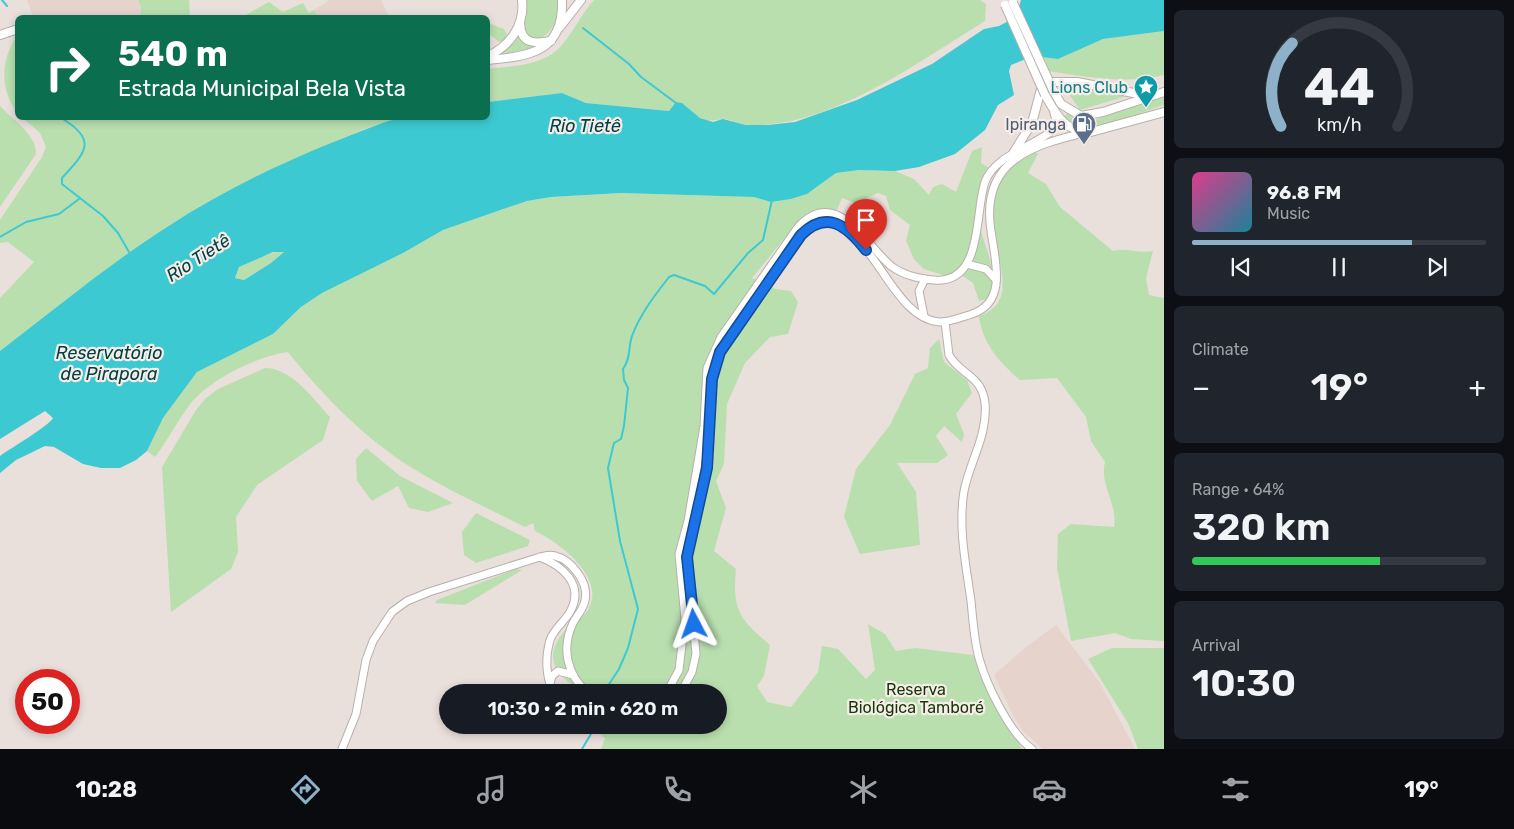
<!DOCTYPE html>
<html lang="en">
<head>
<meta charset="utf-8">
<style>
	:root { --surface:#171b24; --page:#20242c; --text:#f1f3f6; --muted:#9ea1a6; --line:#363941; --accent:#8eb1ca }
	body { margin:0; font-family:Rubik,sans-serif; background:var(--page); color:var(--text); height:100vh; display:flex; flex-direction:column; font-size:19px; white-space:nowrap }
	* { box-sizing:border-box; margin:0 }
	p { font-size:16px; color:var(--muted) }
	.icon { flex:none; width:28px; height:28px; fill:none; stroke:currentColor; stroke-width:2; stroke-linecap:round; stroke-linejoin:round }
	.map { position:relative; flex:1; overflow:hidden }
	.panel { display:flex; flex-direction:column; gap:10px; padding:10px; background:#0d0f14; width:350px }
	.panel>* { flex:none }
	.banner { position:absolute; left:15px; top:15px; width:475px; height:105px; border-radius:8px; box-shadow:0 2px 8px #0003; background:#0b6e4f; color:#fff; overflow:hidden }
	.speed { position:absolute; left:15px; top:669px; display:flex; gap:10px; font-size:25px; font-weight:700; text-align:center }
	.speed>* { display:grid; place-content:center; width:65px; height:65px; border-radius:50%; background:var(--surface); box-shadow:0 2px 8px #0003; line-height:1 }
	.speed .limit { border:8px solid #d22; background:#fff; color:#111 }
	.pin { position:absolute; display:grid; place-items:center; width:42px; height:42px; color:#fff; margin:-51px -21px; border-radius:50% 50% 50% 0; rotate:-45deg; box-shadow:0 0 5px #0007 }
	.pin .icon { rotate:45deg }
	.me { position:absolute; width:55px; margin:-28px; rotate:356deg; stroke-linejoin:round; filter:drop-shadow(0 0 4px #0008) }
	.turn { display:flex; align-items:center; gap:18px; height:105px; padding:0 20px; font-size:22px }
	.turn .icon { width:65px; height:65px; stroke-width:2.5 }
	.turn b { display:block; font-size:35px; line-height:42px }
	.big { font-size:38px; font-weight:600; line-height:1.1 }
	.panel .card { flex:1; display:flex; flex-direction:column; justify-content:center; gap:8px; min-width:0; padding:0 18px; border-radius:8px; background:var(--page) }
	.panel .dial { align-items:center; gap:0 }
	.dial svg { height:130px; overflow:visible; fill:none; stroke:var(--line); stroke-width:7; stroke-linecap:round; text-anchor:middle }
	.dial text { fill:var(--text); stroke:none }
	.song { display:flex; align-items:center; gap:15px }
	.cover { width:60px; height:60px; border-radius:8px; background:linear-gradient(135deg,hsl(330 70% 55%),hsl(190 70% 35%)) }
	.played { height:5px; border-radius:2px; background:linear-gradient(90deg,var(--accent) 75%,var(--line) 75%) }
	.keys { display:flex; justify-content:space-around; direction:ltr }
	.heat { display:flex; justify-content:space-between; align-items:center; font-size:28px; direction:ltr }
	.charge { height:8px; border-radius:4px; background:linear-gradient(90deg,#34c759 64%,var(--line) 0) }
	.trip { position:absolute; left:439px; top:684px; width:288px; height:50px; border-radius:25px; background:var(--surface); box-shadow:0 2px 8px #0003; font-weight:600; line-height:50px; text-align:center }
	.dock { display:flex; height:80px; justify-content:space-around; align-items:center; background:#090b0e; color:var(--muted) }
	.dock .icon { width:35px; height:35px }
	.dock .selected { color:var(--accent) }
	.dock b { font-size:22px; color:var(--text) }
	main { display:flex; flex:1; min-height:0 }
	.map>svg:first-child { display:block }
	.built { fill:#e5d3cc }
	.green { fill:#badfaf }
	.water { fill:#3dc9d1; fill-rule:evenodd }
	.lines { fill:none; stroke-linecap:round; stroke-linejoin:round }
	.stream { stroke:#3dc9d1; stroke-width:2 }
	.secondary-casing { stroke:#b8afab; stroke-width:9 }
	.primary-casing { stroke:#b8afab; stroke-width:10 }
	.secondary { stroke:#fff; stroke-width:7 }
	.primary { stroke:#fff; stroke-width:8 }
	.primary-bridge-casing { stroke:#b8afab; stroke-width:10; stroke-linecap:butt }
	.primary-bridge { stroke:#fff; stroke-width:8 }
	.route-casing { stroke:#114b97; stroke-width:12 }
	.route { stroke:#1a73e8; stroke-width:9 }
	.labels { text-anchor:middle; dominant-baseline:central; stroke-width:4.5; stroke-linejoin:round; paint-order:stroke }
	.culture-label { font-size:16px; fill:#0d838f; stroke:#f6ece8; text-anchor:end }
	.service-label { font-size:16px; fill:#4e5e75; stroke:#f6ece8; text-anchor:end }
	.park-label { font-size:16px; fill:#143805; stroke:#f6ece8 }
	.water-label { font-size:18px; font-style:italic; fill:#024246; stroke:#f6ece8 }
</style>
</head>
<body>
<main>
<div class="map">
<svg width="1164" height="749" viewBox="0 0 1164 749">
	<rect width="100%" height="100%" fill="#e9dfdb"/>
	<g class="built">
		<path d="M27,0H138L141,7L140,17L46,18L33,16Z"/>
		<path d="M330,0H381L389,17H318L314,10Z"/>
		<path d="M1056,625L1100,683L1135,749H1043L1023,731L1014,717L994,675L1025,648Z"/>
	</g>
	<g class="green">
		<path d="M138,0H189L190,17H140L141,7Z"/>
		<path d="M526,0H558C560,17 552,37 534,40L525,34L523,26Z"/>
		<path d="M594,0H980L986,4L985,21C918,62 830,128 749,125C740,124 731,119 723,119C715,120 709,122 701,118C691,114 687,103 676,102L669,111L586,103L562,93L488,102V69C510,66 539,66 557,50C572,36 580,15 594,0Z"/>
		<path d="M269,2L283,12L303,3L309,13L314,10L318,17H242Z"/>
		<path d="M491,24L504,29L507,35L505,41L499,42L488,33V27Z"/>
		<path d="M1164,31V75C1122,86 1073,74 1031,69L1026,59L1033,56L1058,59L1103,39Z"/>
		<path d="M518,34L532,48L501,54V53Z"/>
		<path d="M17,36H18L17,112C0,90 0,60 17,36Z"/>
		<path d="M1062,84L1127,96L1080,110Z"/>
		<path d="M1164,97V105C1137,113 1085,139 1064,116L1068,113L1074,118L1091,121Z"/>
		<path d="M0,106C12,119 37,135 36,154L0,207Z"/>
		<path d="M23,118H401C369,125 339,140 309,153C267,172 224,191 184,216C119,256 60,305 0,351V298L34,262L8,242L0,243V220L42,157L46,147L40,133Z"/>
		<path d="M982,147L981,163L990,169C952,218 1010,259 987,299L979,301L973,283L957,272L946,276L924,269L914,259L906,241L910,225L890,210L886,196L878,193L855,203L842,198L836,212C821,206 813,208 801,218L752,278L776,289L791,291L798,302L788,334L770,337L745,363L727,404L724,464L716,481L726,508L714,551L736,569C732,611 740,619 770,645L764,676L757,686L767,702L791,707L818,672L822,646L838,649L866,679L875,670L868,624L885,634L896,651L915,648L973,655L992,700L1022,749H601L605,738L597,732V725H718V692H579L578,689C556,676 543,657 563,633C571,622 587,618 591,603C601,574 557,541 535,531L533,523L525,527C488,508 449,491 414,469C366,440 322,395 288,352C257,356 211,379 191,403C178,420 168,440 155,457L147,451L163,418L197,372L273,334L301,307L322,293L403,253L443,230L527,201L551,197L621,193L754,197L772,202L791,199L807,194L836,173L859,170L895,171L914,179L929,195L933,187L942,184L956,192L972,151Z"/>
		<path d="M1033,150L1038,154L1028,173L1046,184L1060,207L1113,251C1127,247 1137,254 1153,251L1146,278L1149,295L1164,298V641L1131,639L1115,633L1071,641L1057,568L1058,534L1071,524L1114,527C1118,503 1099,485 1105,462L1091,441L1086,417L1057,378L1020,380C1000,363 982,343 979,316C1039,297 962,212 997,173C1006,162 1021,157 1033,150Z"/>
		<path d="M285,251L271,263L244,280L235,278L239,267C253,258 269,252 285,251Z"/>
		<path d="M939,339L944,362L967,380L972,393L956,414L964,434L962,442L944,426L936,436L948,455L937,463H897L916,492L920,545L860,554L844,517L856,469L890,425L915,374L928,368L930,348Z"/>
		<path d="M265,368C292,368 313,399 330,417L323,440L257,485L236,517L238,552L231,569L171,612L162,467L196,410L205,399L218,389Z"/>
		<path d="M366,448L400,476L453,503L428,512L409,508L398,486L372,501L357,481L356,459Z"/>
		<path d="M476,513L530,540L528,546L476,563L464,555L462,532Z"/>
		<path d="M516,569L522,570L465,605L435,603L437,600Z"/>
		<path d="M1112,648H1164V749H1138L1128,723L1088,659Z"/>
	</g>
	<path class="water" d="M1021,0H1164V31L1103,39L1058,59L1033,56L1011,65L1009,71L1014,95L998,105L985,130L955,154L919,167L895,171L859,170L836,173L807,194L791,199L771,202L754,197L621,193L551,197L527,201L443,230L403,253L322,293L301,307L273,334L197,372L163,418L147,451L136,460L120,468H101L83,464L54,447L45,446L16,460L0,473V456C11,448 50,425 53,418L45,411L0,439V351C55,309 109,264 167,227C235,182 312,149 388,121L401,118H488V102L562,93L586,103L669,111L676,102L682,103L700,118L713,122L723,119L746,125H768L795,122L857,100L932,64L984,29L999,26L1016,17ZM273,252H284L271,263L244,280L235,278L239,267Z"/>
	<g class="lines">
		<g class="stream">
			<path d="M2,0L7,6"/>
			<path d="M583,28L629,64L641,77L676,103"/>
			<path d="M61,118C99,140 85,153 62,178V184L103,216L118,233L129,252"/>
			<path d="M0,237L26,222L59,214L79,199"/>
			<path d="M604,692L619,669L628,648L638,609L620,541L608,468L614,443L621,439L624,426L628,388L624,380L623,369C631,358 628,348 632,336C640,314 655,295 669,277L674,275L705,286L714,294L748,253L763,240L772,200"/>
			<path d="M582,749L594,729"/>
		</g>
		<defs>
			<g id="secondary">
				<path d="M967,264L986,269L996,280"/>
				<path d="M924,316L919,291L925,279"/>
				<path d="M945,322L949,355C960,375 982,375 985,403C988,435 970,461 964,491C958,528 966,565 971,601C973,620 974,640 979,658C986,684 1010,734 1032,749"/>
				<path d="M540,557C563,566 585,585 570,612C564,622 554,629 550,640C545,658 546,676 553,692"/>
				<path d="M550,684L552,676L558,671L573,675"/>
				<path d="M667,692L679,670L685,619L679,554L688,521L704,426L707,368L721,337L798,227C836,185 866,245 891,266C904,276 926,281 942,280C983,276 975,210 985,182C995,155 1033,147 1053,130L1057,123L1054,113"/>
				<path d="M681,692L692,672L696,654L687,557L707,468L712,379L720,352L727,339L801,235L815,223C871,212 888,318 939,322C950,322 962,317 972,314C1008,302 995,260 991,231C980,161 1031,145 1088,132"/>
				<path d="M342,749L356,714L366,660L373,641L392,612L407,601L429,592L540,557C545,556 550,554 555,556C572,560 589,583 585,600C584,609 577,615 573,623C561,648 567,675 587,692"/>
			</g>
			<g id="primary">
				<path d="M520,24C521,44 535,44 551,41"/>
				<path d="M560,27L581,0"/>
				<path d="M0,35L18,29"/>
				<path d="M488,56C510,46 525,25 522,0"/>
				<path d="M488,60C530,56 564,52 562,0"/>
				<path d="M1053,90L1061,104L1081,116L1103,112L1164,92"/>
				<path d="M1045,95C1057,116 1065,132 1091,132L1164,112"/>
				<path d="M1012,155L1032,123L1041,89L1051,82H1077L1149,96"/>
			</g>
		</defs>
		<use href="#secondary" class="secondary-casing"/>
		<use href="#primary" class="primary-casing"/>
		<use href="#secondary" class="secondary"/>
		<use href="#primary" class="primary"/>
		<defs>
			<g id="primary-bridge">
				<path d="M1013,3L1053,90"/>
				<path d="M1005,5L1045,95"/>
			</g>
		</defs>
		<use href="#primary-bridge" class="primary-bridge-casing"/>
		<use href="#primary-bridge" class="primary-bridge"/>
	</g>
	<g class="lines">
		<defs>
			<path id="route" d="M694,624L687,557L707,468L712,379L720,352L801,235C827,209 847,226 866,250"/>
		</defs>
		<use href="#route" class="route-casing"/>
		<use href="#route" class="route"/>
	</g>
	<defs>
		<symbol id="sight-pin" viewBox="-11 -11 22 30"><path d="M0 17L-7.5 6A9.5 9.5 0 1 1 7.5 6Z" fill="#0f9aa8" stroke="#f6ece8"/><path d="M0-6L1.8-2.2L6-1.7L2.9 1.2L3.7 5.4L0 3.3L-3.7 5.4L-2.9 1.2L-6-1.7L-1.8-2.2Z" fill="#fff"/></symbol>
		<symbol id="fuel-pin" viewBox="-11 -11 22 30"><path d="M0 17L-7.5 6A9.5 9.5 0 1 1 7.5 6Z" fill="#5c6f8a" stroke="#f6ece8"/><path d="M-5.5-6h7V0h2V4h1.3V-2.5L3-4.5l.8-.8L6-3V5H2.5V1h-1V6h-7ZM-4.2-4.7v3.2H.2V-4.7Z" fill="#fff"/></symbol>
	</defs>
	<g fill-rule="evenodd">
		<use href="#sight-pin" x="1132" y="73" width="28" height="38"/>
		<use href="#fuel-pin" x="1070" y="110" width="28" height="38"/>
	</g>
	<g class="labels">
		<g class="culture-label">
			<text x="1128" y="87">Lions Club</text>
		</g>
		<g class="service-label">
			<text x="1066" y="124">Ipiranga</text>
		</g>
		<g class="park-label">
			<text x="916" y="689">Reserva<tspan x="916" dy="18">Biológica Tamboré</tspan></text>
		</g>
		<g class="water-label">
			<text x="585" y="126">Rio Tietê</text>
			<text transform="translate(198 258) rotate(-33)">Rio Tietê</text>
			<text x="109" y="353">Reservatório<tspan x="109" dy="21">de Pirapora</tspan></text>
		</g>
	</g>
</svg>
<div class="speed"><div class="limit">50</div></div>
<div class="pin" style="left:866px;top:250px;background:#d93025"><svg class="icon" aria-label="arrive" viewBox="0 0 24 24"><path d="M6 21V4h12l-3 4 3 4H6"/></svg></div>
<svg class="me" style="left:694px;top:624px" viewBox="-20 -20 40 40"><path d="M0-17L14 15 0 8-14 15z" fill="#1a73e8" stroke="#fff" stroke-width="4"/></svg>
<div class="trip">10:30 · 2 min · 620 m</div>
<div class="banner">
<div class="turn"><svg class="icon" aria-label="right" viewBox="0 0 24 24"><path d="M7 20v-9h11M14 6l5 5-5 5"/></svg><div><b>540 m</b>Estrada Municipal Bela Vista</div></div>
</div>
</div>
<section class="panel">
<div class="card dial"><svg viewBox="0 0 100 80">
<path d="M14 69A42 42 0 1 1 86 69"/>
<path d="M14 69A42 42 0 0 1 21 18" stroke="#8eb1ca"/>
<text x="50" y="56" font-size="32" font-weight="700">44</text>
<text x="50" y="72" font-size="11">km/h</text>
</svg></div>
<div class="card">
<div class="song"><i class="cover"></i><div><b>96.8 FM</b><p>Music</p></div></div>
<div class="played"></div>
<div class="keys"><svg class="icon" aria-label="previous" viewBox="0 0 24 24"><path d="M18 5L8 12l10 7zM5 5v14"/></svg><svg class="icon" aria-label="pause" viewBox="0 0 24 24"><path d="M8 5v14M16 5v14"/></svg><svg class="icon" aria-label="next" viewBox="0 0 24 24"><path d="M6 5l10 7-10 7zM19 5v14"/></svg></div>
</div>
<div class="card"><p>Climate</p>
<div class="heat"><a>−</a><b class="big">19°</b><a>+</a></div>
</div>
<div class="card"><p>Range · 64%</p><b class="big">320 km</b><div class="charge"></div></div>
<div class="card"><p>Arrival</p><b class="big">10:30</b></div>
</section>
</main>
<nav class="dock">
<b>10:28</b>
<svg class="icon selected" aria-label="directions" viewBox="0 0 24 24"><path d="M12 3l9 9-9 9-9-9zM9 14v-3h6M13 9l2 2-2 2"/></svg>
<svg class="icon" aria-label="music" viewBox="0 0 24 24"><path d="M9 18V5l10-2v13"/><circle cx="6" cy="18" r="3"/><circle cx="16" cy="16" r="3"/></svg>
<svg class="icon" aria-label="phone" viewBox="0 0 24 24"><path d="M5 4h4l2 5-3 2q2 4 5 5l2-3 5 2v4C11 20 4 13 5 4z"/></svg>
<svg class="icon" aria-label="climate" viewBox="0 0 24 24"><path d="M12 3v18M4 7l16 10M4 17L20 7"/></svg>
<svg class="icon" aria-label="car" viewBox="0 0 24 24"><path d="M5 17H2v-5l4-1 3-4h7l3 4 3 1v5h-3M9 17h6M6 11h13"/><circle cx="7" cy="17" r="2"/><circle cx="17" cy="17" r="2"/></svg>
<svg class="icon" aria-label="filters" viewBox="0 0 24 24"><path d="M4 7h16M4 17h16"/><circle cx="9" cy="7" r="2"/><circle cx="15" cy="17" r="2"/></svg>
<b>19°</b>
</nav>
</body>
</html>
